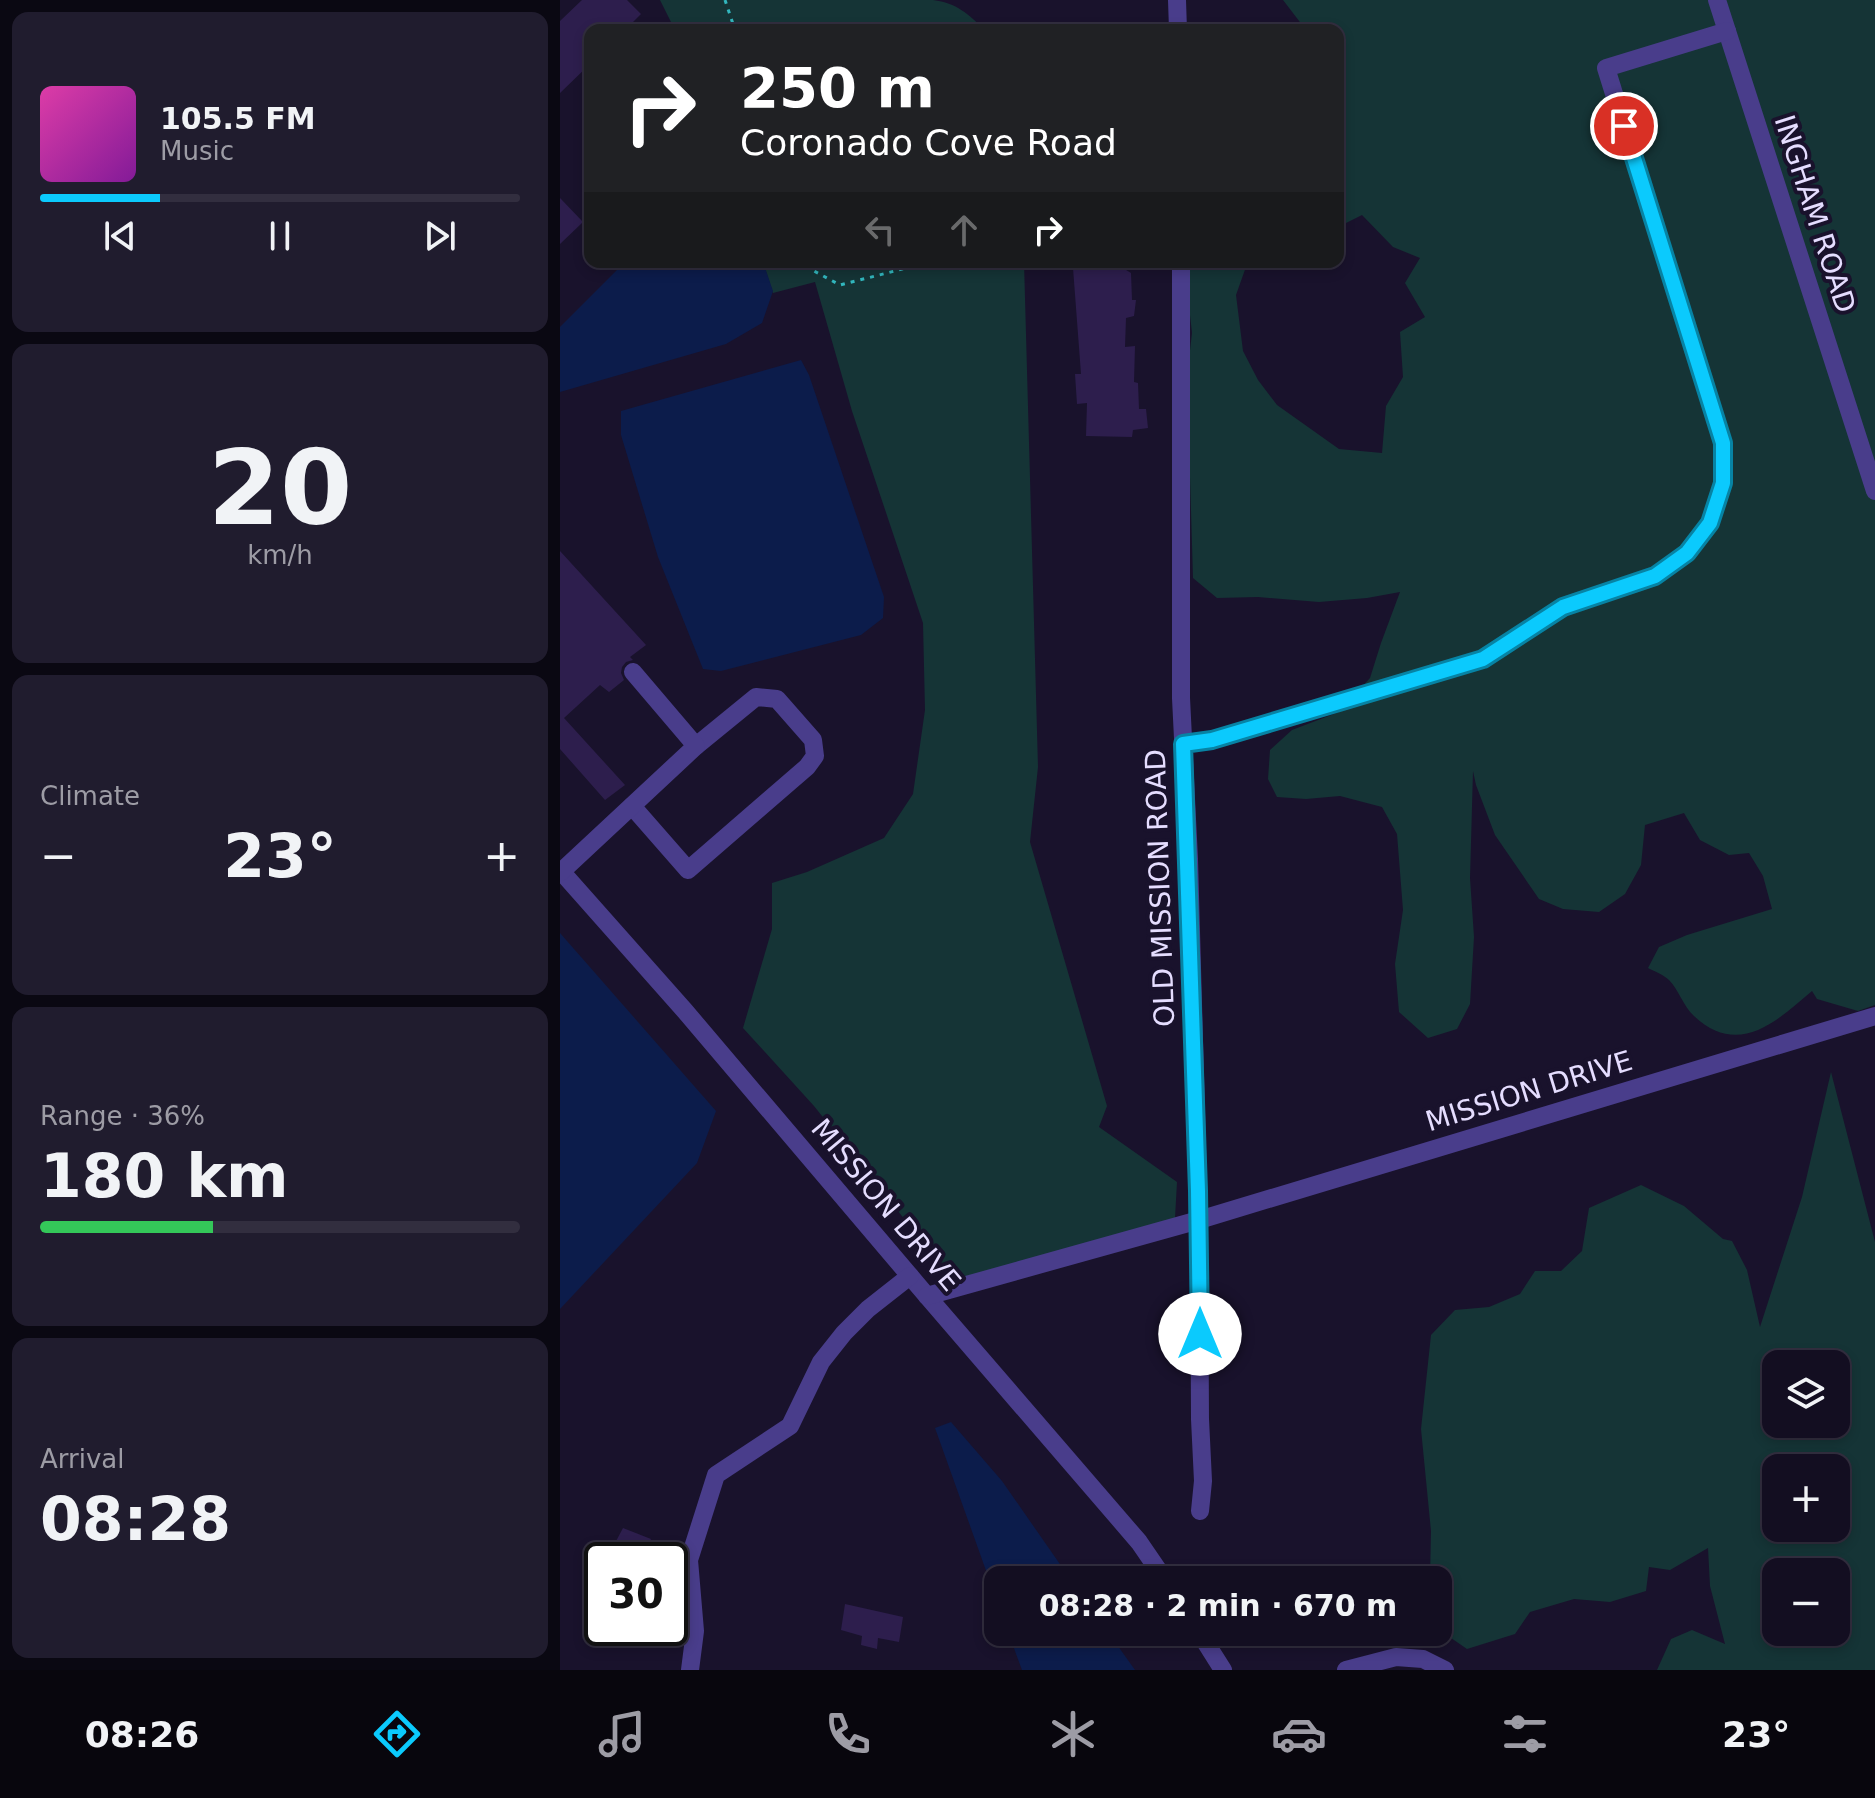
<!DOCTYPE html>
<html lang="en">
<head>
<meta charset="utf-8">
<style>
	:root { --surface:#130e21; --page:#201c2e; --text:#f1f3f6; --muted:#9d9ca5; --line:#322e3f; --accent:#0bcafd }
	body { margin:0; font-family:"DejaVu Sans",sans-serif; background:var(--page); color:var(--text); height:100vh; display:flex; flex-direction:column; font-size:30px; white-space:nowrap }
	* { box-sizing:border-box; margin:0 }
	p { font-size:26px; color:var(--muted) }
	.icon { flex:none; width:44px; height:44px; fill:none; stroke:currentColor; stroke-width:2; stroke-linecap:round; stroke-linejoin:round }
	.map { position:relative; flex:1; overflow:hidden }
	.panel { display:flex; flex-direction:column; gap:12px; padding:12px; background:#0a0812; width:560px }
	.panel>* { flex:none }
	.top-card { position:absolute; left:24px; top:24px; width:760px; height:244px; border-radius:16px; box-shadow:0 4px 12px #0003,0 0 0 2px var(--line); background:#202124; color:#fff; overflow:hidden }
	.buttons { position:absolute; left:1202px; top:1350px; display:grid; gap:16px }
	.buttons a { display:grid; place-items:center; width:88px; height:88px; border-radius:16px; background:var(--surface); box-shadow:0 4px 12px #0003,0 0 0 2px var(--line); font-size:40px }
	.speed { position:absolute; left:24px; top:1542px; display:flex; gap:16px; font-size:40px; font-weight:700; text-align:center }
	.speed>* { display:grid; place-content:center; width:104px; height:104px; border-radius:50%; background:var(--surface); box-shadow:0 4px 12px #0003,0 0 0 2px var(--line); line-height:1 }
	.speed .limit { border:4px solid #111; border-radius:12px; background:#fff; color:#111 }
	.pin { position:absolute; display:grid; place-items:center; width:68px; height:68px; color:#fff; margin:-34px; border:4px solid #fff; border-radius:50%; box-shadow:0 2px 8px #0007 }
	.me { position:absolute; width:88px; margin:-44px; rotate:0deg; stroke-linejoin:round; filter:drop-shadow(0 0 6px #0008) }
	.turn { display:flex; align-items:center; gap:28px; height:168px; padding:0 24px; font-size:36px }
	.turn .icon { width:104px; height:104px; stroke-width:2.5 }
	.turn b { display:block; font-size:56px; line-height:68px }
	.lanes { display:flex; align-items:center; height:76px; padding:0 24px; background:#0003; justify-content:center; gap:40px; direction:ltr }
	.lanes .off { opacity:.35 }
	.big { font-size:60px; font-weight:700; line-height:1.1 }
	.panel .widget { flex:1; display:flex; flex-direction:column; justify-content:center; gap:12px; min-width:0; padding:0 28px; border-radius:16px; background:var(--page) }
	.panel .dial { align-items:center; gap:0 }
	.dial b { font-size:104px; line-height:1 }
	.song { display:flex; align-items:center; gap:24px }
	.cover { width:96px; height:96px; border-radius:12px; background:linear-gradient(135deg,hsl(320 70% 55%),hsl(290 70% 35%)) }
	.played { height:8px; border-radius:4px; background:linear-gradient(90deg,var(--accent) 25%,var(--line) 25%) }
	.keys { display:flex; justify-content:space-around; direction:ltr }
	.heat { display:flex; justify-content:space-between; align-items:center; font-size:44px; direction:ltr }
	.charge { height:12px; border-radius:6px; background:linear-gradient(90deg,#34c759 36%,var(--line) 0) }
	.trip { position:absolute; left:424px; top:1566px; width:468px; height:80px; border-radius:16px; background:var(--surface); box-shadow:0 4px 12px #0003,0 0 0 2px var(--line); font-weight:700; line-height:80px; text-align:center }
	.tabs { display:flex; height:128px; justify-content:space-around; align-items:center; background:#08060d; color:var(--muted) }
	.tabs .icon { width:56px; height:56px }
	.tabs .current { color:var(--accent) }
	.tabs b { font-size:36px; color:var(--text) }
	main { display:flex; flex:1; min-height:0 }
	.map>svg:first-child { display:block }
	.green { fill:#153436; fill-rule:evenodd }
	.water { fill:#0c1c4b }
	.building { fill:#2d1e4d }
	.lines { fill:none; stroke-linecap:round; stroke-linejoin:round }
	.path { stroke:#32b7be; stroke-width:3; stroke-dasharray:4 6; stroke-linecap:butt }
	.minor { stroke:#493d8b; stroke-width:18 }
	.route-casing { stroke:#0783a4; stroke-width:20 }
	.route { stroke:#0bcafd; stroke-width:14 }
	.labels { text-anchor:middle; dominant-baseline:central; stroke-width:8; stroke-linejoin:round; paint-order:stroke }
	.street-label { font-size:28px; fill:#e5ddff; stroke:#19122c }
</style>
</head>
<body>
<main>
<section class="panel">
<div class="widget">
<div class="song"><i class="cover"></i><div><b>105.5 FM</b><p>Music</p></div></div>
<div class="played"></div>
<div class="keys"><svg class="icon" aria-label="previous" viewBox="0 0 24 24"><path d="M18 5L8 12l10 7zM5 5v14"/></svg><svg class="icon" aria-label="pause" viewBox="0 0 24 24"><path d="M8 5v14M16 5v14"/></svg><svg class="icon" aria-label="next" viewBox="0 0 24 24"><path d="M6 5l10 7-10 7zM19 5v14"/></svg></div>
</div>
<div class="widget dial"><b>20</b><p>km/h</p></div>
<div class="widget"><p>Climate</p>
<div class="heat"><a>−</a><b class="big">23°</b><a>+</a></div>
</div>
<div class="widget"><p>Range · 36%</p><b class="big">180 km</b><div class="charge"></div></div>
<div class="widget"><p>Arrival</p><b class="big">08:28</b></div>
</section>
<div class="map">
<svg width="1315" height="1670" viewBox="0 0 1315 1670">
	<rect width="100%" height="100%" fill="#19122c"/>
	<g class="green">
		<path d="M100,0H373C397,3 408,14 425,30H115Z"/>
		<path d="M723,0H1315V1005L1298,1011L1257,999L1252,991C1215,1023 1178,1057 1134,1016C1123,1006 1119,990 1109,980C1104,975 1094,971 1088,968L1099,947L1127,935L1212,909L1203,876L1189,853L1169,855L1140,840L1124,813L1085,825L1081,865L1065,894L1039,912L1003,909L979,899L935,835L916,785L913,771L910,878L914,937L910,1004L897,1029L868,1038L839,1012L835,964L843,910L837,834L822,807L780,796L746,799L717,797L708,779L710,750L732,730L779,712L810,678L821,643L840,592L807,598L759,602L698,597L657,598L633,578L627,376L632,333L624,262H690L687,264L676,295L683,351L698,380L717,405L779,449L822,453L826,406L843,377L840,332L865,317L845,283L860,258L833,247L802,215L778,227V30H746Z"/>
		<path d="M203,262H464L478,767L470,842L547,1106L539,1127L617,1182L615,1218L401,1290L254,1106L183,1028L212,929V883L247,872L324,838L353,794L365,710L363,623L292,411L255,282L213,293Z"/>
		<path d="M1271,1072L1315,1242V1670H1097L1111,1639L1132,1630L1165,1644L1150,1586L1148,1548L1110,1570L1089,1567L1086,1591L1050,1602L1014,1599L970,1612L955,1634L907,1649L878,1629V1580H870L871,1531L861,1429L871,1335L895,1310L929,1307L960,1294L975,1271H1001L1022,1251L1029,1208L1081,1185L1124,1206L1163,1239L1172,1241L1187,1270L1200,1327L1242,1197ZM1216,1364H1276V1424H1216ZM1216,1468H1276V1528H1216ZM1216,1572H1276V1632H1216Z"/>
	</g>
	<g class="water">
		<path d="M65,262H203L213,291L202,323L166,344L0,392V327Z"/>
		<path d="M241,360L249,375L324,597L323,618L301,635L161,671L143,669L98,557L61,435V411Z"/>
		<path d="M0,933L156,1111L137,1163L0,1309Z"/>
		<path d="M391,1422L442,1481L511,1580H438V1604L375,1428Z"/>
		<path d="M448,1632H548L575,1670H462Z"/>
	</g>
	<g class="building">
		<path d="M22,0H67L81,14L65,30H30V64L0,93V21Z"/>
		<path d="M0,198L23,222L0,244Z"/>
		<path d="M532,262H566V270L571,273L572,300H576L574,316L566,318L565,347L575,346L574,382L578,383L579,409H586L588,428L573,430L572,437L526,436L527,403L517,404L515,374H521L513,268L532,266Z"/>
		<path d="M0,551L86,645L70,657L73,660L66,662L62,667L61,673L64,680L49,692L40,685L4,718L65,785L45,800L0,749Z"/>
		<path d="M63,1528L91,1539L81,1560H46Z"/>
		<path d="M285,1604L343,1617L339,1642L318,1638L317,1649L301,1645L302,1636L281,1630Z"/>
	</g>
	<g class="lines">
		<g class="path">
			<path d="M165,0L175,30"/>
			<path d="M251,262L254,271L280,285L370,262"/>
		</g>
		<g class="minor">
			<path d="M617,0L618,30"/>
			<path d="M1157,0L1315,491"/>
			<path d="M621,262V698L629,859L639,1220L640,1419L643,1481L640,1511"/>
			<path d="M623,744L652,740L923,659L1003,607L1095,576L1127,553L1150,523L1163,483V443L1046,68L1167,31"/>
			<path d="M72,806L128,870L247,767L255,756L253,740L217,699L196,697L136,746"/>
			<path d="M0,870L125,1011L367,1296L579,1542L605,1580"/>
			<path d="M1,872L136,746L73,672"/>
			<path d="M367,1296L639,1220L1315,1016"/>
			<path d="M639,1632L663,1670"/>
			<path d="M130,1670L135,1631L129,1560L156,1475L230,1426L261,1362L284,1333L308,1309L350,1276"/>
			<path d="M786,1670L836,1657L863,1659L885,1670"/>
		</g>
	</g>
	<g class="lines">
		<defs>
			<path id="route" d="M640,1334L638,1191L623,744L652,740L923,659L1003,607L1095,576L1127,553L1150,523L1163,483V443L1064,126"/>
		</defs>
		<use href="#route" class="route-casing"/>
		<use href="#route" class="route"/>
	</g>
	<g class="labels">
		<g class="street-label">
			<text transform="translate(1255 214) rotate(72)">INGHAM ROAD</text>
			<text transform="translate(600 888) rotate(-92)">OLD MISSION ROAD</text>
			<text transform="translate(969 1091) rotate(-17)">MISSION DRIVE</text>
			<text transform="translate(326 1205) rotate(50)">MISSION DRIVE</text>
		</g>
	</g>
</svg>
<div class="buttons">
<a><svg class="icon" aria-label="layers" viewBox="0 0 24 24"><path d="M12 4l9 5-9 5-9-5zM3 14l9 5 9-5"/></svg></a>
<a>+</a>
<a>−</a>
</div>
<div class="speed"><div class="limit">30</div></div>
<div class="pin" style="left:1064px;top:126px;background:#d93025"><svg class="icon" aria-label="arrive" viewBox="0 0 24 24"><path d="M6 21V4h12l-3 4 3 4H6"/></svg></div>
<svg class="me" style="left:640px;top:1334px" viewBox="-20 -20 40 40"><circle r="19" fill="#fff"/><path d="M0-13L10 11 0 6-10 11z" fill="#0bcafd"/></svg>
<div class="trip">08:28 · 2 min · 670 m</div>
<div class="top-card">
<div class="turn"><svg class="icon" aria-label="right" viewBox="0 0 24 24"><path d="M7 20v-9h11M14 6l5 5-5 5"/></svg><div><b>250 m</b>Coronado Cove Road</div></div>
<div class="lanes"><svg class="icon off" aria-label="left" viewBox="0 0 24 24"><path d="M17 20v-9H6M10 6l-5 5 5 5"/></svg><svg class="icon off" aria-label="ahead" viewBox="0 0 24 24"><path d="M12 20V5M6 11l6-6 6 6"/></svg><svg class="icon" aria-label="right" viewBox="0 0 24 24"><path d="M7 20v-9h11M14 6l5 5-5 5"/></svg></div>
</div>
</div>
</main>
<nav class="tabs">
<b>08:26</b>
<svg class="icon current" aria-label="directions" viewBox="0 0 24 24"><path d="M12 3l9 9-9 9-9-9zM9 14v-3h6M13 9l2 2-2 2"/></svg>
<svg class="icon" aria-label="music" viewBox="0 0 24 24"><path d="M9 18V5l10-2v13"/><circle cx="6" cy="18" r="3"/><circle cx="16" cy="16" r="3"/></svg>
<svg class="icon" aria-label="phone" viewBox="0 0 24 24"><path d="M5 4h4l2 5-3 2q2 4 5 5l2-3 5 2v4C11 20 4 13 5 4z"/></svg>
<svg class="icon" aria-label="climate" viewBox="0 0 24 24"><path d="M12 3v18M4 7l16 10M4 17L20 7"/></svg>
<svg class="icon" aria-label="car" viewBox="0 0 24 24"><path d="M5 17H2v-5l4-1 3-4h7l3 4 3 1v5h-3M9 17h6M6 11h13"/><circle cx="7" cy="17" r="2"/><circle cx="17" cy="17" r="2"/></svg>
<svg class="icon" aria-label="filters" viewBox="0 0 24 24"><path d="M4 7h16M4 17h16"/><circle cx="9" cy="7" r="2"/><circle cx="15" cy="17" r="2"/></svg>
<b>23°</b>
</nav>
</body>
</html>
